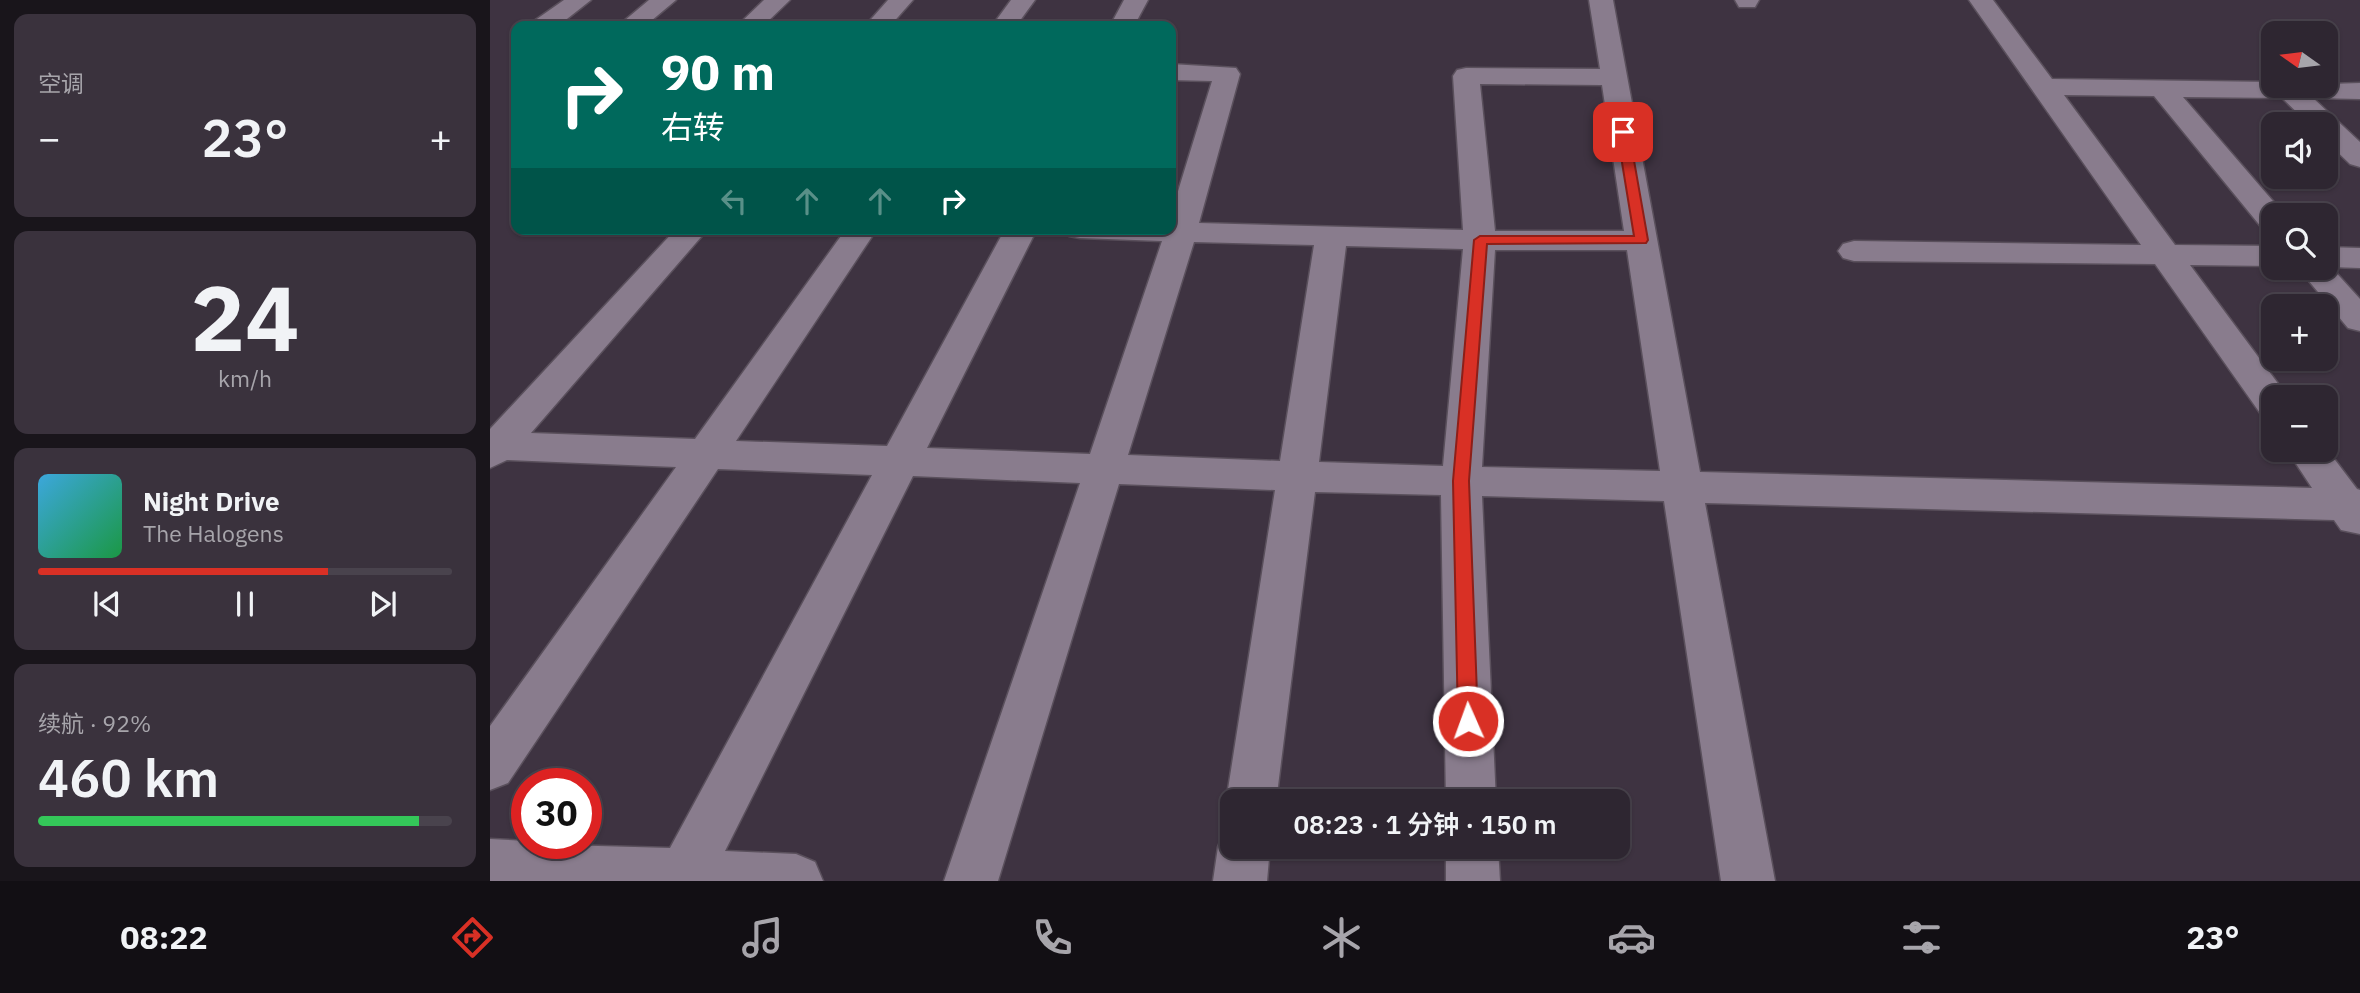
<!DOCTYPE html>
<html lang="zh">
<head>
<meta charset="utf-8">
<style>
	:root { --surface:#2e2631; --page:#3a323d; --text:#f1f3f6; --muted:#a7a5ab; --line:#49434d; --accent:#d93025 }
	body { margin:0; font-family:"IBM Plex Sans","Noto Sans SC",sans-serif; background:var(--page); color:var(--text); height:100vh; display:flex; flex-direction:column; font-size:26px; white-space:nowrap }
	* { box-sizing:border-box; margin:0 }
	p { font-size:23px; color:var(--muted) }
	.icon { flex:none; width:38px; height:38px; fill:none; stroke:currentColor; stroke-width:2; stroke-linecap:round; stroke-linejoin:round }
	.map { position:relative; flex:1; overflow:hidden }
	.sheet { display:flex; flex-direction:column; gap:14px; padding:14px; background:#19151b; width:490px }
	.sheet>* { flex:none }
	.hud { position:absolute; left:21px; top:21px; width:665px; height:214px; border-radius:14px; box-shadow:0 2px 5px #0004,0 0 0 2px var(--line); background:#00695c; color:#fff; overflow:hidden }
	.needle { width:46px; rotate:284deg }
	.fabs { position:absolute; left:1771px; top:21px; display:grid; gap:14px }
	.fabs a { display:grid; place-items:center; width:77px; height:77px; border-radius:14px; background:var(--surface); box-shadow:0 2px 5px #0004,0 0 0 2px var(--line); font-size:35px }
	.speed { position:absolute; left:21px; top:768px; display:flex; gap:14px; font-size:35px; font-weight:700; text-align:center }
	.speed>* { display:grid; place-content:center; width:91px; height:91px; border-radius:50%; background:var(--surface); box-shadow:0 2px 5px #0004,0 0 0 2px var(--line); line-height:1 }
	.speed .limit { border:10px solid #d22; background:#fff; color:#111 }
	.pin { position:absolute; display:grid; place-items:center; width:60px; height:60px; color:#fff; margin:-30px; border-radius:14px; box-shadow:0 4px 10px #0006 }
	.me { position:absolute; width:77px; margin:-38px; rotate:358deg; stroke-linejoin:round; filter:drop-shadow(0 0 5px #0008) }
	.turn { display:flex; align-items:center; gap:24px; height:147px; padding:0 35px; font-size:32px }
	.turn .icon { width:91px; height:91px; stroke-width:2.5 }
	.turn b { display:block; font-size:49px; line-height:60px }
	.lanes { display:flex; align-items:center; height:66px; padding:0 35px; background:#0003; justify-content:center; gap:35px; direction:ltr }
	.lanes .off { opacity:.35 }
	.big { font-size:52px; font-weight:600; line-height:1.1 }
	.sheet .card { flex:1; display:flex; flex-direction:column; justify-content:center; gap:10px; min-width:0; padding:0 24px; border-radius:14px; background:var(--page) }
	.sheet .dial { align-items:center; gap:0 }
	.dial b { font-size:91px; line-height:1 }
	.song { display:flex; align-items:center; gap:21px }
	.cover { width:84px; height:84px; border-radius:10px; background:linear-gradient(135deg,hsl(200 70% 55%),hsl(140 70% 35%)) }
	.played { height:7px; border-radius:4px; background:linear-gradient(90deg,var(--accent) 70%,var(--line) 70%) }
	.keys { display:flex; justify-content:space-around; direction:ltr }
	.heat { display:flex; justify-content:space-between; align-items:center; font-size:38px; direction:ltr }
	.charge { height:10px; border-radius:5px; background:linear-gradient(90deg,#34c759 92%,var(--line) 0) }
	.trip { position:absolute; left:730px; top:789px; width:410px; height:70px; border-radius:14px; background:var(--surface); box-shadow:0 2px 5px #0004,0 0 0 2px var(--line); font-weight:600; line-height:70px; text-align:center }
	.tabs { display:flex; height:112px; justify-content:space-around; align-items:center; background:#120f14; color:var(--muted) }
	.tabs .icon { width:49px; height:49px }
	.tabs .selected { color:var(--accent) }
	.tabs b { font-size:32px; color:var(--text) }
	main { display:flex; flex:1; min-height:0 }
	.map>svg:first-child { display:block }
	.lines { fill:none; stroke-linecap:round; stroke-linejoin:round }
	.street-casing { stroke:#5a505c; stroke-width:3 }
	.street { fill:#897c8d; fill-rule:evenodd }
	.route { fill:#d93025; stroke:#8d1f18; stroke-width:2 }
</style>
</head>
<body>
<main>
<section class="sheet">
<div class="card"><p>空调</p>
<div class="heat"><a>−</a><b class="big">23°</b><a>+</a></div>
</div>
<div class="card dial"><b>24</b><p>km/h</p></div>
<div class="card">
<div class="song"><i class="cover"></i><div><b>Night Drive</b><p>The Halogens</p></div></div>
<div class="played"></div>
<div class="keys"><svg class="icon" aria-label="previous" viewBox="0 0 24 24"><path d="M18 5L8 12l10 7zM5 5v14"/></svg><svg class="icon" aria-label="pause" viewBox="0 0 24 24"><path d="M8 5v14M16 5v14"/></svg><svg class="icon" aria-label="next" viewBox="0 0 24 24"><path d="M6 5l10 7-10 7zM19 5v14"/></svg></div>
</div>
<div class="card"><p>续航 · 92%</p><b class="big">460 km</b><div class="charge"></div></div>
</section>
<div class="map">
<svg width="1870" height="881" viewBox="0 0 1870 881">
	<rect width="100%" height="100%" fill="#3e3341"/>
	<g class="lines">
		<defs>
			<g id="street">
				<path d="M74,0H101L68,26H41L44,21Z"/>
				<path d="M159,0H186L155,26H128Z"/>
				<path d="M274,0H300L273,26H247Z"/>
				<path d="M398,0H423L400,26H375Z"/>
				<path d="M521,0H545L526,26H502Z"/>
				<path d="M634,0H658L644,26H620Z"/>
				<path d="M1099,0H1123L1210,472L1822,488L1797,450L1836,448L1867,489L1870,490V534L1851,530L1844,520L1215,503L1285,881H1231L1174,501L992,496L1006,802H956L951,495L825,492L786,802H742V817L736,802L785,490L629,484L508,881H454L590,483L423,476L235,851L306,854L325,862L333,881H0V839L37,841V844L180,848L382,475L228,469L18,783L0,790V726L186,467L17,460L0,468V429L186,229H218L41,433L205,439L356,229H387L246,441L397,446L515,229H547L437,448L600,454L672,241L590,238L579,236L575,229H681V214L722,81L681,80V64L746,68L750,74L709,223L973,230L963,76L967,70L976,68L1110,69ZM990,84L1112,85L1134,231H1005ZM704,242L824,245L790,461L638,455ZM856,246L973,249L953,466L829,462ZM1005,250H1137L1170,471L992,467Z"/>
				<path d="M1245,0H1269L1265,7H1249Z"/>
				<path d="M1479,0H1503L1562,79L1783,82V86L1870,83V99L1823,98L1870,142V167L1860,164L1836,141V124H1819L1792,98L1693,97L1795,215H1783V230L1772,228L1664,96L1574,95L1685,245L1783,246V266L1700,265L1798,397H1783V417L1770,413L1665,264L1364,261L1353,258L1348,251L1353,244L1364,241L1651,245Z"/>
				<path d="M1836,247L1870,248V268L1841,267L1870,299V331L1858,328L1808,268H1836Z"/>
				<path d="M742,826V847H780L777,881H723L728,847L735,829Z"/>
				<path d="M956,847H1008L1010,881H956Z"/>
			</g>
		</defs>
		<use href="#street" class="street-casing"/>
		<use href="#street" class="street"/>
	</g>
	<path class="route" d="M1133,128L1139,132L1158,240L1156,243L997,244L979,481L988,721L985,728L978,730L971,728L968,721L963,481L984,240L990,236H1144L1127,132Z"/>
</svg>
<div class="fabs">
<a><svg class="needle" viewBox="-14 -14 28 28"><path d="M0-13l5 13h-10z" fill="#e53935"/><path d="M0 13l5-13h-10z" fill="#a7a5ab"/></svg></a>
<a><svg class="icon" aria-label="sound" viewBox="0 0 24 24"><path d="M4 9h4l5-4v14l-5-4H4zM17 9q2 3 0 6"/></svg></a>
<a><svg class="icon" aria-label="search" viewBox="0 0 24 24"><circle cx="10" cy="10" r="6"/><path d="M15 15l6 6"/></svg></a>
<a>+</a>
<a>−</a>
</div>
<div class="speed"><div class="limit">30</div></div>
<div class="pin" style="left:1133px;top:132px;background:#d93025"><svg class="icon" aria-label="arrive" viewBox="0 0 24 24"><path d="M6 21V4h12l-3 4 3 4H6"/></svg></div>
<svg class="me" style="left:978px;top:721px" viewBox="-20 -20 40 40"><circle r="17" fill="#d93025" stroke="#fff" stroke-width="3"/><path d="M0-11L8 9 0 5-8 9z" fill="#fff"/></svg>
<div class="trip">08:23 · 1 分钟 · 150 m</div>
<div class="hud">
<div class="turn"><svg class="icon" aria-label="right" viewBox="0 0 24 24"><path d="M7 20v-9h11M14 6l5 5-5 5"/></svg><div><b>90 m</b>右转</div></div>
<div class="lanes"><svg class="icon off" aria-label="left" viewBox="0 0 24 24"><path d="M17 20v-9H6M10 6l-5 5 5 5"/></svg><svg class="icon off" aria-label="ahead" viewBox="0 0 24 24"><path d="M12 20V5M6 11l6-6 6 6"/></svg><svg class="icon off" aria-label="ahead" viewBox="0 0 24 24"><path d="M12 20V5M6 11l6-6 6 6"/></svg><svg class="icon" aria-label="right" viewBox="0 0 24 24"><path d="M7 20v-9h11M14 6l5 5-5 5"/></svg></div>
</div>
</div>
</main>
<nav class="tabs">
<b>08:22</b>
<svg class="icon selected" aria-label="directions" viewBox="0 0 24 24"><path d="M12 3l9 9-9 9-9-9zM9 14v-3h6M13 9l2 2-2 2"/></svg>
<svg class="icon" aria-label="music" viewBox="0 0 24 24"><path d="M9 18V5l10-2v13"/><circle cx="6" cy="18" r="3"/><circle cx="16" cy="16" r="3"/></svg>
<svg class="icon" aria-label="phone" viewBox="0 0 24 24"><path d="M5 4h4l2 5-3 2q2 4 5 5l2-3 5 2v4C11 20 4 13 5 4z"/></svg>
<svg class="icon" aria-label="climate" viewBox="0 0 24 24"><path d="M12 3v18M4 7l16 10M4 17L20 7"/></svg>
<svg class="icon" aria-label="car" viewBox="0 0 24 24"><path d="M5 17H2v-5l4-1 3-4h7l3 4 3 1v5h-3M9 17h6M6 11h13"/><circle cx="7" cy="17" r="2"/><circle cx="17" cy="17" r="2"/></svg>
<svg class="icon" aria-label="filters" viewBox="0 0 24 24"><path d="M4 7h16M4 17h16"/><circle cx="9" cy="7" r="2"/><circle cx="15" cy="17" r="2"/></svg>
<b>23°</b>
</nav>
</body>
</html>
